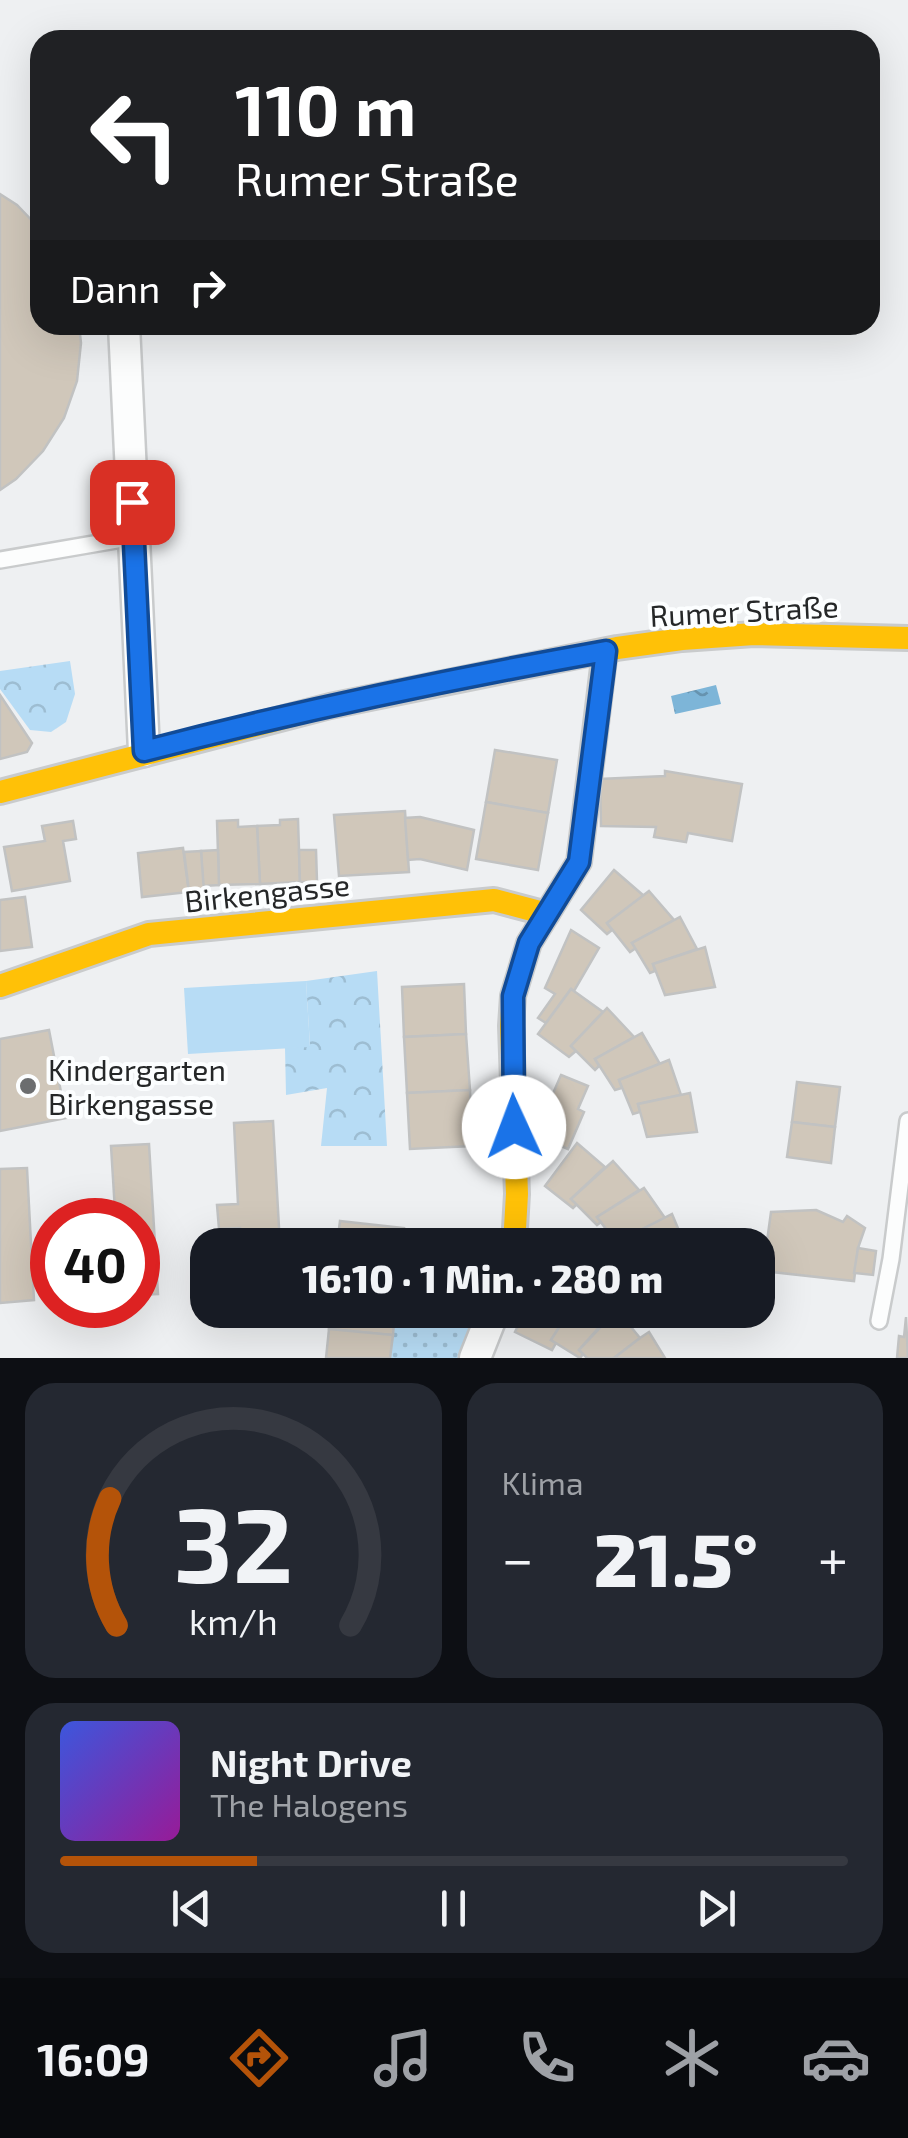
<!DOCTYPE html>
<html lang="de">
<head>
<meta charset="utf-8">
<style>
	:root { --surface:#171b24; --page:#242831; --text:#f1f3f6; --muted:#9ea1a6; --line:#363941; --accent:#b45309 }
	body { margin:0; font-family:"Exo 2",sans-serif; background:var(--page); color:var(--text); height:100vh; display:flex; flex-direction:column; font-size:38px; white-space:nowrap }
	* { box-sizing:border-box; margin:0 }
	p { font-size:32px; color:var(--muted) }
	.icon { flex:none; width:55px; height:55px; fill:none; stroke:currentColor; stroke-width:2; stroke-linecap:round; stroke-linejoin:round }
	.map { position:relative; height:1358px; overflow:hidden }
	.panel { display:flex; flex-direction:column; gap:25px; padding:25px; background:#0d0f14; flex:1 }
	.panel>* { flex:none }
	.banner { position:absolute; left:30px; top:30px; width:850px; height:305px; border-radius:30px; box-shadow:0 10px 40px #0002; background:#202124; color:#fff; overflow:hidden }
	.speed { position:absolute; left:30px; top:1198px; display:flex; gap:20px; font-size:50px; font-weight:700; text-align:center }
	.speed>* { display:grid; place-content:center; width:130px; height:130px; border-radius:50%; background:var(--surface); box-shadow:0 10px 40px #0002; line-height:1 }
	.speed .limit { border:15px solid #d22; background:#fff; color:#111 }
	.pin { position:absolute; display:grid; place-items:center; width:85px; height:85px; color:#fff; margin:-42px; border-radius:20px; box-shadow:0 5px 15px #0006 }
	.me { position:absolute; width:110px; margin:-55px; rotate:358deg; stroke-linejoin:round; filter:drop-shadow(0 0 8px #0008) }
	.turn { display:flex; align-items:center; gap:35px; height:210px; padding:0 40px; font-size:45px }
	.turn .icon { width:130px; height:130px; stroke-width:2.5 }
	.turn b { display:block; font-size:70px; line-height:85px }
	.then { display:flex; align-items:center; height:95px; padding:0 40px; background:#0003; gap:20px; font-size:38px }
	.big { font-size:75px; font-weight:800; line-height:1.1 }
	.panel .card { flex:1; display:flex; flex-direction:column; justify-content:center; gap:15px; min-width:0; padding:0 35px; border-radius:30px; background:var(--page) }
	.panel .dial { align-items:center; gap:0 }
	.dial svg { height:260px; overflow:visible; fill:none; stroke:var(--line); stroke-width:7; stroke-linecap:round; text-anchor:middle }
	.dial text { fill:var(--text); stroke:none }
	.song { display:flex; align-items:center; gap:30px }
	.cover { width:120px; height:120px; border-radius:15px; background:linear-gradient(135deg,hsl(230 70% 55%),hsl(300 70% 35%)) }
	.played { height:10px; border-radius:5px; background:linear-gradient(90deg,var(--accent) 25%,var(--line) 25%) }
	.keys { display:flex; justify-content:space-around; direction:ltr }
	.heat { display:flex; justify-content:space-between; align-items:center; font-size:55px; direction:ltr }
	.panel .tiles { flex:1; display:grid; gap:25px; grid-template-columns:1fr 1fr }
	.card:last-child { grid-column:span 2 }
	.trip { position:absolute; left:190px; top:1228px; width:585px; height:100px; border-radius:30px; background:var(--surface); box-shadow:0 10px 40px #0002; font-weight:800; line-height:100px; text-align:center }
	.tabs { display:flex; height:160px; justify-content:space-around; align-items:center; background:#090b0e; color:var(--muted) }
	.tabs .icon { width:70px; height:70px }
	.tabs .selected { color:var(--accent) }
	.tabs b { font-size:45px; color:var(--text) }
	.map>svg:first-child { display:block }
	.grass { fill:url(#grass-dots) }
	.park { fill:url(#park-crowns) }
	.pitch { fill:#b7dcf5 }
	.water { fill:url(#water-ripples) }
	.building { fill:#d0c7ba; stroke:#c1c2c2; stroke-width:2.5 }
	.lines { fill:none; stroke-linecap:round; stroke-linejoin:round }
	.lane-casing { stroke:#c9cbcc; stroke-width:20 }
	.street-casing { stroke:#c9cbcc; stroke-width:35 }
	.slow-casing { stroke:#c9cbcc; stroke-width:28 }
	.lane { stroke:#fcfdfd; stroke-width:15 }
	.street { stroke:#fcfdfd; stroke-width:30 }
	.slow { stroke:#ffc107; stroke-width:22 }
	.route-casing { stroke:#114b97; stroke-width:25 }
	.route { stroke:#1a73e8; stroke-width:18 }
	.poi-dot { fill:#6b6d6f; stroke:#fcfeff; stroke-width:4 }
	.labels { text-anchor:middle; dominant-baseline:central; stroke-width:8; stroke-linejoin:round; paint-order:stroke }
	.street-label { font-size:30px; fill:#252728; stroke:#fcfeff }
	.poi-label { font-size:30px; fill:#252728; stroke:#fcfeff; text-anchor:start }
</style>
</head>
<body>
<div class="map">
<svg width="908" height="1358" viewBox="0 0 908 1358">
	<defs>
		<pattern id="grass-dots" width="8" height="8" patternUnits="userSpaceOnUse" patternTransform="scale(2.5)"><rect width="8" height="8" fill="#b7dcf5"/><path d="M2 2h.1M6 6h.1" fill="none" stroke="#9dbdd2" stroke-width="1.8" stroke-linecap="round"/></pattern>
		<pattern id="park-crowns" width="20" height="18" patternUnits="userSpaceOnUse" patternTransform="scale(2.5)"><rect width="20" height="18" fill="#b7dcf5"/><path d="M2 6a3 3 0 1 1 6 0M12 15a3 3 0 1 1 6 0" fill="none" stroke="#9dbdd2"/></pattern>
		<pattern id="water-ripples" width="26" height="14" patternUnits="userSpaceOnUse" patternTransform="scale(2.5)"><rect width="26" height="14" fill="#7db5d8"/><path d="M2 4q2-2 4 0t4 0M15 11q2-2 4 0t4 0" fill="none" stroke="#6693af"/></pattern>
	</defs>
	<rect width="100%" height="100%" fill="#eef0f2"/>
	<g class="grass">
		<path d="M404,1228L508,1240L506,1245H402Z"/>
		<path d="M395,1310H482L461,1358H390Z"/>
	</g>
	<g class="park">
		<path d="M70,661L75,694L66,722L51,732L30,730L0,689V671Z"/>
		<path d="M377,971L387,1146H321L327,1088L286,1095L285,1048L310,1046L306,981Z"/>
	</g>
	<path class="pitch" d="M306,981L310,1047L188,1054L184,988Z"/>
	<path class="water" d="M716,685L721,704L675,714L671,696Z"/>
	<g class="building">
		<path d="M0,194L17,205L40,229V325H79L81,343L77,381L64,418L43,451L16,479L0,490Z"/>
		<path d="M0,695L32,743L27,752L0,759Z"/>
		<path d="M495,750L557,760L548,813L486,802Z"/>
		<path d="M665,771L742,784L732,841L688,833L686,842L654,837L656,827L601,826L600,779L665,776Z"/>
		<path d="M486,802L548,813L538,870L476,859Z"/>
		<path d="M405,811L409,872L339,876L334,815Z"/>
		<path d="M420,817L474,830L467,870L420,859L408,860L405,818Z"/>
		<path d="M298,819L300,882L260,884L257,826L280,825V820Z"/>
		<path d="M238,820V827L257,826L260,884L219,885L217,821Z"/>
		<path d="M73,821L76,839L63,841L70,881L12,891L4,847L45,841L42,826Z"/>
		<path d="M183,848L189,892L142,897L138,853Z"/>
		<path d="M218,850L219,885L203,886L201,851Z"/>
		<path d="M299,850H316L317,882H300Z"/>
		<path d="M201,851L204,891L189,892L184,852Z"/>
		<path d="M614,870L644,896L607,923L612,930L607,934L581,910Z"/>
		<path d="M649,891L674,920L632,943L636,948L630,952L607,923Z"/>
		<path d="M25,897L32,947L0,951V900Z"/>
		<path d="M680,917L697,949L653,964L655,971L650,973L632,943Z"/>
		<path d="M571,930L599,948L574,991L571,989L546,1023L538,1018L555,994L545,988Z"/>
		<path d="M705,947L715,987L665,995L653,964Z"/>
		<path d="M464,984L466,1034L404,1037L402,987Z"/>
		<path d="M571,989L603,1012L571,1046L576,1051L569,1057L538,1034Z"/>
		<path d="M607,1008L634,1037L595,1059L599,1066L595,1070L571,1046Z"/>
		<path d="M49,1030L66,1118L0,1131V1039Z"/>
		<path d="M642,1033L660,1064L619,1080L622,1088L615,1090L595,1059Z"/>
		<path d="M466,1034L470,1090L407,1093L404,1037Z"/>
		<path d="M669,1060L681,1095L638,1104L640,1112L633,1114L619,1080Z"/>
		<path d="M561,1075L588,1086L578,1109L584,1112L568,1149L540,1137L549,1116L544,1114Z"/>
		<path d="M797,1082L840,1087L835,1127L792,1122Z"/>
		<path d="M470,1090L472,1146L410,1149L407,1093Z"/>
		<path d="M690,1093L697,1132L647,1137L638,1104Z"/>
		<path d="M273,1121L280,1245H241L240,1228L219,1229L217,1205L238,1204L234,1123Z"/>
		<path d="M792,1122L835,1127L831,1163L787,1157Z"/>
		<path d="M577,1143L605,1167L571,1199L577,1204L573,1208L545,1186Z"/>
		<path d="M149,1144L158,1294L138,1295V1220H96L95,1212L115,1211L111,1146Z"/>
		<path d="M613,1161L639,1190L597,1217L601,1222L597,1225L571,1199Z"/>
		<path d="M27,1168L34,1300L0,1303V1169Z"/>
		<path d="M644,1188L665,1218L621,1240L624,1244L618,1245L597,1217Z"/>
		<path d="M816,1210L843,1222L847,1216L865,1228L858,1248L854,1281L763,1271L771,1212Z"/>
		<path d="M672,1214L685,1245H625L621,1240Z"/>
		<path d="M340,1221L404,1228L402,1245H337Z"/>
		<path d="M858,1248L876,1251L873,1275L854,1273Z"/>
		<path d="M330,1310H395L393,1335L329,1329Z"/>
		<path d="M526,1310H570L551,1340L556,1343L552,1350L515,1332Z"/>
		<path d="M570,1310H601L609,1316L579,1350L583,1354L580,1358L551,1340Z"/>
		<path d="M617,1310L640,1338L614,1358H587L579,1350Z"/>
		<path d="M906,1317L908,1358H897L899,1336L904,1337Z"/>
		<path d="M329,1329L393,1335L390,1358H326Z"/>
		<path d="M649,1332L665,1358H614L640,1338Z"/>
	</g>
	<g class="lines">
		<defs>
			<g id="lane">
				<path d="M0,560L134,537"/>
				<path d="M879,1321L891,1259L908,1121"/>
			</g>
			<g id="street">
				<path d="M124,325L144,751"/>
				<path d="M475,1358L494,1310"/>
			</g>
			<g id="slow">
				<path d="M0,792L330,706L617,648L682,639L754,634L908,638"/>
				<path d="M0,986L149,934L494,900L547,914"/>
				<path d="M514,1245L517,1194L511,1026L513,996L529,943L579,862L605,651"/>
			</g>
		</defs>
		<use href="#lane" class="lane-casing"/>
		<use href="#street" class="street-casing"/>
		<use href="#slow" class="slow-casing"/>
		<use href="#lane" class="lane"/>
		<use href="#street" class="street"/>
		<use href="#slow" class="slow"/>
	</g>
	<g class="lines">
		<defs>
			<path id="route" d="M132,502L144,751C297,711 450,679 606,651L579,862L529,943L513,996L514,1127"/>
		</defs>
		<use href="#route" class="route-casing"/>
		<use href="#route" class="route"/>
	</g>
	<circle class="poi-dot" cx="28" cy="1086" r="10"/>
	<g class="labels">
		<g class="street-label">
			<text transform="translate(744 610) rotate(-3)">Rumer Straße</text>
			<text transform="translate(267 892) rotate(-6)">Birkengasse</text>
		</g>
		<g class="poi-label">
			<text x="48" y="1069">Kindergarten<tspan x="48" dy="34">Birkengasse</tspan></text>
		</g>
	</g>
</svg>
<div class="speed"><div class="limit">40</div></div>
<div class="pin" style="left:132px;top:502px;background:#d93025"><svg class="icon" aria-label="arrive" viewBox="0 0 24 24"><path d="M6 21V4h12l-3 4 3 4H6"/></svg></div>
<svg class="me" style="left:514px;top:1127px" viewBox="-20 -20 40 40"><circle r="19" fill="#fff"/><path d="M0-13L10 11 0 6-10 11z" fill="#1a73e8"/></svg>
<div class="trip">16:10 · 1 Min. · 280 m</div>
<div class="banner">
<div class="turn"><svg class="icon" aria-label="left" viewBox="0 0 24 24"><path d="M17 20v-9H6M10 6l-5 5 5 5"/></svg><div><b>110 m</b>Rumer Straße</div></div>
<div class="then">Dann<svg class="icon" aria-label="right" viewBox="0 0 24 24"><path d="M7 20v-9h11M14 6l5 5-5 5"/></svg></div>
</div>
</div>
<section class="panel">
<div class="tiles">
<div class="card dial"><svg viewBox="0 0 100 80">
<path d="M14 69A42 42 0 1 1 86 69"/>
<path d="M14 69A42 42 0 0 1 12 30" stroke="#b45309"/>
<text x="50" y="56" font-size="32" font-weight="700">32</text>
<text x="50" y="72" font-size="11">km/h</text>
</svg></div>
<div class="card"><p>Klima</p>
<div class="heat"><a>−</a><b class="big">21.5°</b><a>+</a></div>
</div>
<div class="card">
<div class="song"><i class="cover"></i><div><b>Night Drive</b><p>The Halogens</p></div></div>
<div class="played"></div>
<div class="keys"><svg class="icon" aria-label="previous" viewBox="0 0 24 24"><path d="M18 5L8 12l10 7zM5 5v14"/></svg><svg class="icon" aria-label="pause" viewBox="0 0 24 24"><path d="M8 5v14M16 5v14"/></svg><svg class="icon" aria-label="next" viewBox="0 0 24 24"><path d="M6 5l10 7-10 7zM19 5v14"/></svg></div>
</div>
</div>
</section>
<nav class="tabs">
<b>16:09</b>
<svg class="icon selected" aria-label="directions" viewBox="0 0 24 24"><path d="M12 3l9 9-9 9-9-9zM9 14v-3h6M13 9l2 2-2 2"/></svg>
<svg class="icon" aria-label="music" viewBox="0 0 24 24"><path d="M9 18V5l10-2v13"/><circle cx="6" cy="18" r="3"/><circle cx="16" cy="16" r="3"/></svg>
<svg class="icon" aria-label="phone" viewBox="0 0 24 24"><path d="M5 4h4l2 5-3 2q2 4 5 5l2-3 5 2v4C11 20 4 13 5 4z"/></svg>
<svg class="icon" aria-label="climate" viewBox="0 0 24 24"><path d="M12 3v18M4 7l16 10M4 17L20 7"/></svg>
<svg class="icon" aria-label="car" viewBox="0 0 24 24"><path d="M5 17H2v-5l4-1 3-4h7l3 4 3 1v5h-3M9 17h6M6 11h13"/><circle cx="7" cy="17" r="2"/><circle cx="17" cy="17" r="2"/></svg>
</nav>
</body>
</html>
